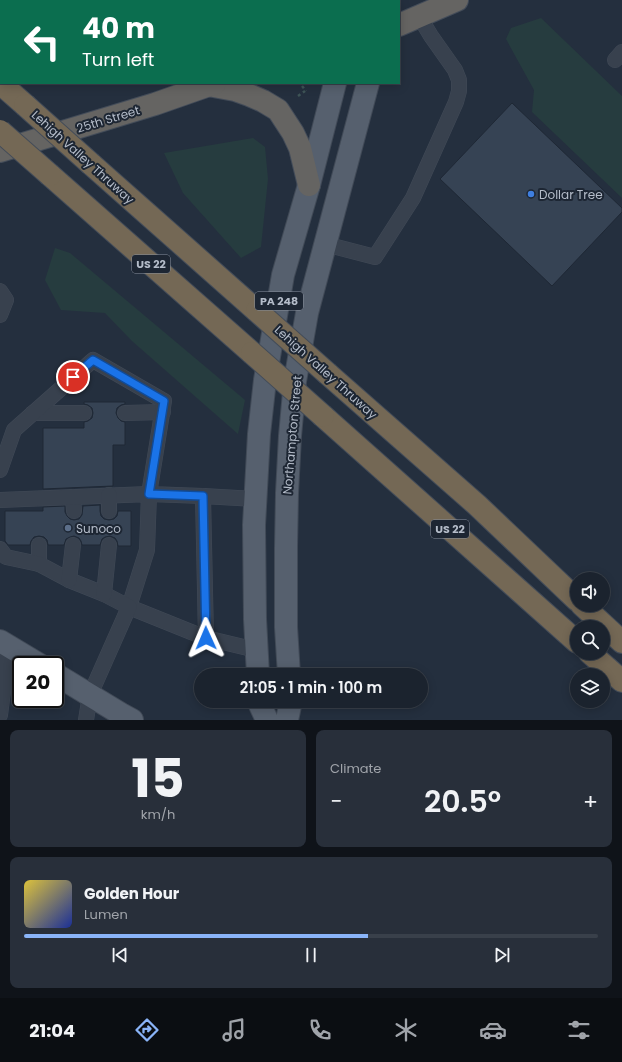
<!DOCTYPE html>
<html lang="en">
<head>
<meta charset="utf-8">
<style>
	:root { --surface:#1b232e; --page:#282f3a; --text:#f1f3f6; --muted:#a0a4aa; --line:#39404a; --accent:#8ab4f8 }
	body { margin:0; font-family:Poppins,sans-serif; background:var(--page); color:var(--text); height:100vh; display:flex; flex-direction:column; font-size:15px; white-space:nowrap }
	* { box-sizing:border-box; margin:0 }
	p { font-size:13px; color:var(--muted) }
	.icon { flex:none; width:22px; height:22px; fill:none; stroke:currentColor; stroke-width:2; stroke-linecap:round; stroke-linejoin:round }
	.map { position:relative; height:720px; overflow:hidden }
	.details { display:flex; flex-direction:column; gap:10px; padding:10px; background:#0f1319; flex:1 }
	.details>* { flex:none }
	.guide { position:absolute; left:0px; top:0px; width:400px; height:84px; box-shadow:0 2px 10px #0003,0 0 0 1px var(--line); background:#0b6e4f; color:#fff; overflow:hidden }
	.tools { position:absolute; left:570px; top:572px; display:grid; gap:8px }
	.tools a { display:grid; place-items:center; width:40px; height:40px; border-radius:50%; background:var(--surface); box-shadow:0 2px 10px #0003,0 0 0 1px var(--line); font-size:20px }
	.speed { position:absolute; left:12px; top:656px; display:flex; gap:8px; font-size:20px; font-weight:700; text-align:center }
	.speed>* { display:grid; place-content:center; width:52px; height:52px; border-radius:50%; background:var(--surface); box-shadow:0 2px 10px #0003,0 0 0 1px var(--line); line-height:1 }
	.speed .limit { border:2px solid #111; border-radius:6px; background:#fff; color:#111 }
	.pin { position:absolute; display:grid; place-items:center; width:34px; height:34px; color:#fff; margin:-17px; border:2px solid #fff; border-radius:50%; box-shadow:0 1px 4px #0007 }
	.me { position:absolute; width:44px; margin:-22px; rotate:359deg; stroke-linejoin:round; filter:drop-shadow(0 0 3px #0008) }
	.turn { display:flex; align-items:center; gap:14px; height:84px; padding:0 16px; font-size:18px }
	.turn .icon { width:52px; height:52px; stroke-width:2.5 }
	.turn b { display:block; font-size:28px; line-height:34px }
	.big { font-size:30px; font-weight:600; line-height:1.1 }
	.details .tile { flex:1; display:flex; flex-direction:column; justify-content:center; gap:6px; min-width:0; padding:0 14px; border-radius:8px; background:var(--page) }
	.details .dial { align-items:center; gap:0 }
	.dial b { font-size:52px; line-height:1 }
	.song { display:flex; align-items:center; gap:12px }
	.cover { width:48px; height:48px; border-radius:6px; background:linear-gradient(135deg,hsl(50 70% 55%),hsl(230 70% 35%)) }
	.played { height:4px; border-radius:2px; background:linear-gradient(90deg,var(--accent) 60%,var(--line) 60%) }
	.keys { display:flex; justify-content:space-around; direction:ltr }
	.heat { display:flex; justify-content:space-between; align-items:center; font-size:22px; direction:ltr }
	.details .tiles { flex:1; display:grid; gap:10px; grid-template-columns:1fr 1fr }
	.tile:last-child { grid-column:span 2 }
	.trip { position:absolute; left:194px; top:668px; width:234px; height:40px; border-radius:20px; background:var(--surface); box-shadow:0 2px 10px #0003,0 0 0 1px var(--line); font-weight:600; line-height:40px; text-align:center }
	.tab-bar { display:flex; height:64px; justify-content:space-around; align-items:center; background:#0b0e12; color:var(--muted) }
	.tab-bar .icon { width:28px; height:28px }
	.tab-bar .active { color:var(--accent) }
	.tab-bar b { font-size:18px; color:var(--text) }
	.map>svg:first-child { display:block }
	.green { fill:#263c3f }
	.building { fill:#364354; stroke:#1f2835 }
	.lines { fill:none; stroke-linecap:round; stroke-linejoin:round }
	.service-casing { stroke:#414a57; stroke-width:16 }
	.tertiary-casing { stroke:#414a57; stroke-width:24 }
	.primary-casing { stroke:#414a57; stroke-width:24 }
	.trunk-casing { stroke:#434c59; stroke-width:24 }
	.motorway-casing { stroke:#434c59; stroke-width:24 }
	.path { stroke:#3f5557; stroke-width:2.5; stroke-dasharray:3 3; stroke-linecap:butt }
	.service { stroke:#38414e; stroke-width:15 }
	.tertiary { stroke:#38414e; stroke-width:22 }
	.primary { stroke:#56606e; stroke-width:22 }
	.trunk { stroke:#656462; stroke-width:22 }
	.motorway { stroke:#746855; stroke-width:22 }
	.motorway-bridge-casing { stroke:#434c59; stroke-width:24; stroke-linecap:butt }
	.motorway-bridge { stroke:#746855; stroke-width:22 }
	.route-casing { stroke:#114b97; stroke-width:10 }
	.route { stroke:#1a73e8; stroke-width:7 }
	.shop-dot { fill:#3f7fe0; stroke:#1d2633; stroke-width:1.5 }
	.service-dot { fill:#5c6f8a; stroke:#1d2633; stroke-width:1.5 }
	.labels { text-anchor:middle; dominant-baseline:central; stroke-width:4; stroke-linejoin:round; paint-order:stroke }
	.shield { fill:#1d2633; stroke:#878f9c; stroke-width:1 }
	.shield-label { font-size:11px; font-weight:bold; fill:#b4bcc9 }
	.street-label { font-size:12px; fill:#b4bcc9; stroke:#1d2633 }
	.poi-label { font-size:12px; fill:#b4bcc9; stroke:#1d2633; text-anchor:start }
</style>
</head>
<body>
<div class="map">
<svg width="622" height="720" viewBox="0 0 622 720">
	<rect width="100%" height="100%" fill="#242f3e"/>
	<g class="green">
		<path d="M541,18L622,96V198L532,112L534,90L506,39L511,28Z"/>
		<path d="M253,138L265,147L268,179L261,247L241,258L183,193L164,153Z"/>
		<path d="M55,248L70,253L245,400L238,434L132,341L105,313L61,310L45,280Z"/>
	</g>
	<g class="building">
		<path d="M512,103L622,208V212L552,286L440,179Z"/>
		<path d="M84,402H125V404L121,405L117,408L116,413L118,418L121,421L125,422V445H113V486L43,489V428H84V422L88,421L92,418L93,413L92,408L88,405L84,404Z"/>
		<path d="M100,505V511L101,516L104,519L109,520L114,519L117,516L118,511H131V546H118L117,541L115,538L110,536L105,537L102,539L100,545H82L81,541L79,538L74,536L70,537L66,539L64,545H48L47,540L44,537L39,536L34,537L31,541L30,545H8L5,541V511H43V507L65,506V512L67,516L70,519L74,520L79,519L82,515L83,506Z"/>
	</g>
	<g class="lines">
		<defs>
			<g id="service">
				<path d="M25,0L30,1"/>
				<path d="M50,1L68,0"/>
				<path d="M276,1V0"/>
				<path d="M615,60L622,52"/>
				<path d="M325,244L375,257L413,198L456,102L459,91V80L455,70L431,36L419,16"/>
				<path d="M0,291L6,300L0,315"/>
				<path d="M33,413H84"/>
				<path d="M125,413L163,412"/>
				<path d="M0,470L14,430L93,360L164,401L149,494L203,496"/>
				<path d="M73,497L74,511"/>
				<path d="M0,500L149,494L147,550L129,607L206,638L256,650"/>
				<path d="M109,511V495"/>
				<path d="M39,545V564"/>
				<path d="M0,549L6,557L39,564L69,580L104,594L129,607L90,695L86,720"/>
				<path d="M69,580L73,545"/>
				<path d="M104,594L109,545"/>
				<path d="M206,638L203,496L255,499"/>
				<path d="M0,715L9,646"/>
			</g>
			<path id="tertiary" d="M356,1V0"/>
			<g id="primary">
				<path d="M0,641L40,665"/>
				<path d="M55,674L121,714L132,720"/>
				<path d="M258,675L255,619L254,525L259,434L265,380L283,275L309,185L335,83"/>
				<path d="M289,675L286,627V548L287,493L290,436L295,381L307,313L368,83"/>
				<path d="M260,701V705L267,720"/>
				<path d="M287,720L291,701"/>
			</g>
			<g id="trunk">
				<path d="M382,1L383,0"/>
				<path d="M399,25L457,0"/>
				<path d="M208,85L235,90L249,95L263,101L278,110L293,133L300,148L309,185"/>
				<path d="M0,151L155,104L215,83"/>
			</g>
			<g id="motorway">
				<path d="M0,83L25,105"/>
				<path d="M91,164L257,311"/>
				<path d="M50,175L252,353"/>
				<path d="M328,374L477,505L577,600"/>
				<path d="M323,416L577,642"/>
				<path d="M582,605L622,642"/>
				<path d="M590,653L622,681"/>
			</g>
		</defs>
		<use href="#service" class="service-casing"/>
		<use href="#tertiary" class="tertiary-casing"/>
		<use href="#primary" class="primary-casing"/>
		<use href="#trunk" class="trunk-casing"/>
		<use href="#motorway" class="motorway-casing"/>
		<g class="path">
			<path d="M302,86L306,91"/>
			<path d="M298,96L305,91"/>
		</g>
		<use href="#service" class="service"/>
		<use href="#tertiary" class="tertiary"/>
		<use href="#primary" class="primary"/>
		<use href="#trunk" class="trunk"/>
		<use href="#motorway" class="motorway"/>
		<defs>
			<g id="motorway-bridge">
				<path d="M25,105L91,164"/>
				<path d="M0,131L50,175"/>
				<path d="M257,311L328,374"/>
				<path d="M252,353L323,416"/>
			</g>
		</defs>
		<use href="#motorway-bridge" class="motorway-bridge-casing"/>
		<use href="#motorway-bridge" class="motorway-bridge"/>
	</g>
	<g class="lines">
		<defs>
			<path id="route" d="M73,377L93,360L164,401L149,494L203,496L206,638"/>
		</defs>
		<use href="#route" class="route-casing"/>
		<use href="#route" class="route"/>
	</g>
	<circle class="shop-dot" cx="531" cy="194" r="4"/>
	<circle class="service-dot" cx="68" cy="528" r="4"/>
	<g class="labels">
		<g class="shield">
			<rect x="132" y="255" width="38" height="18" rx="3"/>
			<rect x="255" y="292" width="48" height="18" rx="3"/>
			<rect x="431" y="520" width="38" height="18" rx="3"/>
		</g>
		<g class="shield-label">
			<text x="151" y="264">US 22</text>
			<text x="279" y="301">PA 248</text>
			<text x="450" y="529">US 22</text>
		</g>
		<g class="street-label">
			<text transform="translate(108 119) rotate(-17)">25th Street</text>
			<text transform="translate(83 157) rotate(42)">Lehigh Valley Thruway</text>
			<text transform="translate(326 372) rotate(42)">Lehigh Valley Thruway</text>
			<text transform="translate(292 435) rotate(-85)">Northampton Street</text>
		</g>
		<g class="poi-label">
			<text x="539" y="194">Dollar Tree</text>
			<text x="76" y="528">Sunoco</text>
		</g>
	</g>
</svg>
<div class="tools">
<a><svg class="icon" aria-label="sound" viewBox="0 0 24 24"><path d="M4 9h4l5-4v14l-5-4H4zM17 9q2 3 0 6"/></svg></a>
<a><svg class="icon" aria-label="search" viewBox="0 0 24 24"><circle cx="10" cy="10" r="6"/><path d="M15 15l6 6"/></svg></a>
<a><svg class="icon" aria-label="layers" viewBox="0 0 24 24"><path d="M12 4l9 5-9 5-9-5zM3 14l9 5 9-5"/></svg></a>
</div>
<div class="speed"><div class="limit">20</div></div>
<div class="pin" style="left:73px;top:377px;background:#d93025"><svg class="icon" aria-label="arrive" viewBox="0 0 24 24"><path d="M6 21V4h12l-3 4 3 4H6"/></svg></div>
<svg class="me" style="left:206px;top:638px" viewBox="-20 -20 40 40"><path d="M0-17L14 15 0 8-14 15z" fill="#1a73e8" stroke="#fff" stroke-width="4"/></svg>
<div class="trip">21:05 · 1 min · 100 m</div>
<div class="guide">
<div class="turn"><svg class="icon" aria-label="left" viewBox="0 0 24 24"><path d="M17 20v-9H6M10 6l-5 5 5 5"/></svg><div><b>40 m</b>Turn left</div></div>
</div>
</div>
<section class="details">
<div class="tiles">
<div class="tile dial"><b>15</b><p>km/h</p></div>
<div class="tile"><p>Climate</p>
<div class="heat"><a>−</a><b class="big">20.5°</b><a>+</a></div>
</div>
<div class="tile">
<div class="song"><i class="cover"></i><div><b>Golden Hour</b><p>Lumen</p></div></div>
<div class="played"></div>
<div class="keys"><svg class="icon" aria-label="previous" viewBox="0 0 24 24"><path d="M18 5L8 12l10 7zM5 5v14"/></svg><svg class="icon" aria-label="pause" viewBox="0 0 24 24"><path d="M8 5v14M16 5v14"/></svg><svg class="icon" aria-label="next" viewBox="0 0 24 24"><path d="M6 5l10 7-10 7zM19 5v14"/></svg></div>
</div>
</div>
</section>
<nav class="tab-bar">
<b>21:04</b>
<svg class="icon active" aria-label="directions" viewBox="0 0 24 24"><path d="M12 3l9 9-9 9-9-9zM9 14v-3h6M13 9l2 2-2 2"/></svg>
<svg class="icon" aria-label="music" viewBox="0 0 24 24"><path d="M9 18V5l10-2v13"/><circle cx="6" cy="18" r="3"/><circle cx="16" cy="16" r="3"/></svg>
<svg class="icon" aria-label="phone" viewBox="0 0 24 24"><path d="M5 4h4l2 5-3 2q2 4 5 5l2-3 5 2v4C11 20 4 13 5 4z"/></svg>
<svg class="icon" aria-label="climate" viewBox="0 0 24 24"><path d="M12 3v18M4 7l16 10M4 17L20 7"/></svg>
<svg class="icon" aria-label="car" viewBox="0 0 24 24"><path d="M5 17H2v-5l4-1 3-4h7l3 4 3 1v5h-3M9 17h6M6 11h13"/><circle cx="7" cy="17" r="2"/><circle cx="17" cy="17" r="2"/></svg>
<svg class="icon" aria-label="filters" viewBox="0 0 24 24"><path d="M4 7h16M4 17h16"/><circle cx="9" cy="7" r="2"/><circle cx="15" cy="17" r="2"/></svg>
</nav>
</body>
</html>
